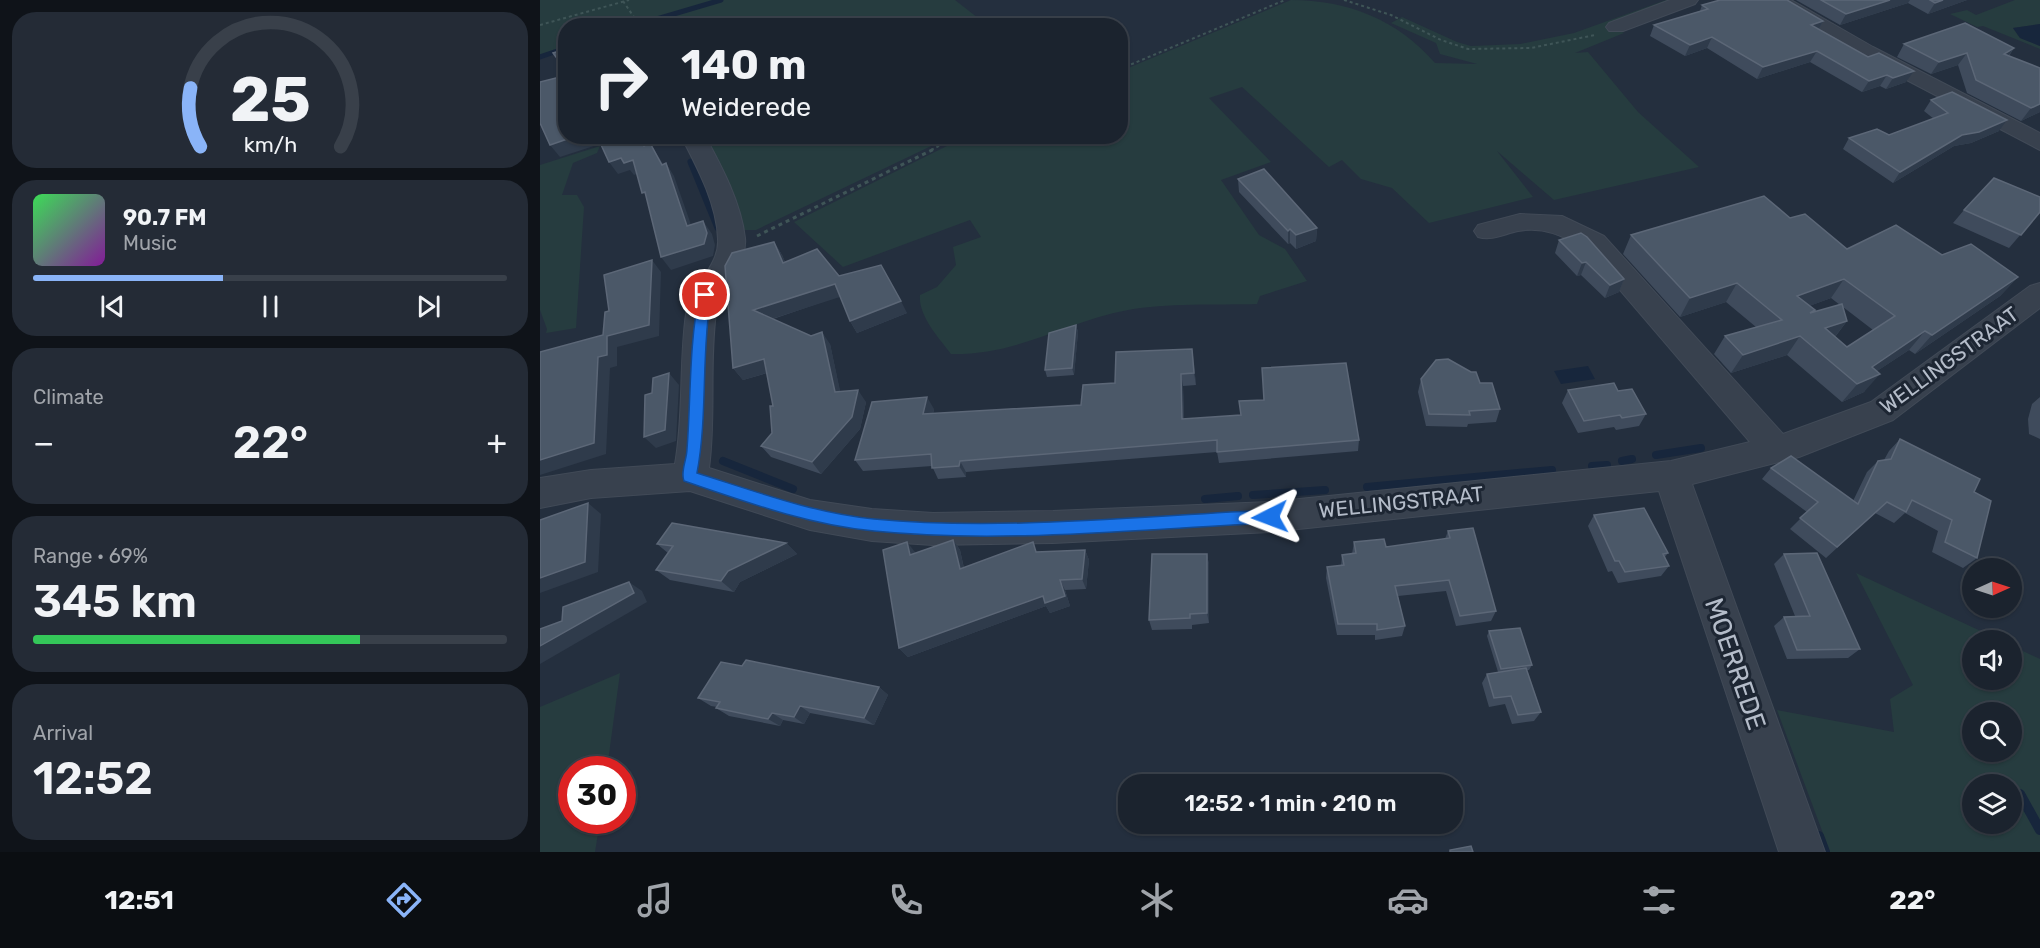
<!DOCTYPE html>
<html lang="en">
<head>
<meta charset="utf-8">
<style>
	:root { --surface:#1b232e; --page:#242b36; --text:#f1f3f6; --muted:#a0a4aa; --line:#39404a; --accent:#8ab4f8 }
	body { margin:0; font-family:Rubik,sans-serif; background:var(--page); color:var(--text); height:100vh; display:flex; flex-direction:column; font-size:22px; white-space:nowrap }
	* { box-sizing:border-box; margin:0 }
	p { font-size:20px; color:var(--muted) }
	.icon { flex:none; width:33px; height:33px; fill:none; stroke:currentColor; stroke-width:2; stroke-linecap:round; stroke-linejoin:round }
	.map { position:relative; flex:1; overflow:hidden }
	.sheet { display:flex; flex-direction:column; gap:12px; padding:12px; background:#0f1319; width:540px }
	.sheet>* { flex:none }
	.banner { position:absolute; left:18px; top:18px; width:570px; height:126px; border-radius:24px; box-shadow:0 2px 4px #0004,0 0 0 2px var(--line); background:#1b232e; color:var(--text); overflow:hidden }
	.needle { width:39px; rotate:87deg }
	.fabs { position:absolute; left:1422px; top:558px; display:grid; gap:12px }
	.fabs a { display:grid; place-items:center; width:60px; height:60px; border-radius:50%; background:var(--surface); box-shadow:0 2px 4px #0004,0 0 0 2px var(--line); font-size:30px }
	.speed { position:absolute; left:18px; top:756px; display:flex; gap:12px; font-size:30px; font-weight:700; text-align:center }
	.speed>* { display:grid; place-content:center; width:78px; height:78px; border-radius:50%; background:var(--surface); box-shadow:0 2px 4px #0004,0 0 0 2px var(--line); line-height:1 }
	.speed .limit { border:9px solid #d22; background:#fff; color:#111 }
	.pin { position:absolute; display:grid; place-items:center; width:51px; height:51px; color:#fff; margin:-26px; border:3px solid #fff; border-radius:50%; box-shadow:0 2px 6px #0007 }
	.me { position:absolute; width:66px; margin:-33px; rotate:267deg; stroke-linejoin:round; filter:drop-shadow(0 0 4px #0008) }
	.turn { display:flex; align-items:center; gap:21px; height:126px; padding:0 24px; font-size:27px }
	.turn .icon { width:78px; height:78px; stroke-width:2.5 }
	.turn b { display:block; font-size:42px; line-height:51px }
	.big { font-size:45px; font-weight:600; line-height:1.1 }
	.sheet .widget { flex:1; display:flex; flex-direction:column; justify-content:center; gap:9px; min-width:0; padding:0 21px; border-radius:24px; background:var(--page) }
	.sheet .dial { align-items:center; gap:0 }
	.dial svg { height:156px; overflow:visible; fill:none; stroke:var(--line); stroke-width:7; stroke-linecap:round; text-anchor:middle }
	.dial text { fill:var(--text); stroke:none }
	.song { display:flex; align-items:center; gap:18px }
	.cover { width:72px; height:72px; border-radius:9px; background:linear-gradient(135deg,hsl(130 70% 55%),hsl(290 70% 35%)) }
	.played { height:6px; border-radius:3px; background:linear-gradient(90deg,var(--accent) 40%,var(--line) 40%) }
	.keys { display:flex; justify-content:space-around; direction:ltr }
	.heat { display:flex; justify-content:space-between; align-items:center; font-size:33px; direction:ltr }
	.charge { height:9px; border-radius:4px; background:linear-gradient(90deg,#34c759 69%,var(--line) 0) }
	.trip { position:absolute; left:578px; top:774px; width:345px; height:60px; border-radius:24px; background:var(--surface); box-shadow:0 2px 4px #0004,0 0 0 2px var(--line); font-weight:600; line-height:60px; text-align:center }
	.tabs { display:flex; height:96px; justify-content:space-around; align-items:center; background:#0b0e12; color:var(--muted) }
	.tabs .icon { width:42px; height:42px }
	.tabs .selected { color:var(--accent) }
	.tabs b { font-size:27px; color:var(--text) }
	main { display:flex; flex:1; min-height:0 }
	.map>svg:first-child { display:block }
	.green { fill:#263c3f; fill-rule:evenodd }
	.water { fill:#17263c }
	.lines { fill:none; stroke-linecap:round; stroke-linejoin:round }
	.stream-far3 { stroke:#17263c; stroke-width:5 }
	.stream-far2 { stroke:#17263c; stroke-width:7 }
	.stream-far1 { stroke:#17263c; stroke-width:8 }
	.stream { stroke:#17263c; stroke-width:10 }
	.minor-casing { stroke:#414a57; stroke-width:2 }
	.path-far1 { stroke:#3f5557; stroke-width:2; stroke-dasharray:3 3; stroke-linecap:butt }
	.path { stroke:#3f5557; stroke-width:3; stroke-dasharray:4 4; stroke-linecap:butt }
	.minor { fill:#38414e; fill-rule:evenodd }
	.wall { fill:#3f4b5c; fill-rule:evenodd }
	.shaded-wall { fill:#2f3b4b }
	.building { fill:#4b5868; stroke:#5c6777; stroke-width:1.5; fill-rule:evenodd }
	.route { fill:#1a73e8; stroke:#114b97; stroke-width:1.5 }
	.labels { text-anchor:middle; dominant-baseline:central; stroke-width:6; stroke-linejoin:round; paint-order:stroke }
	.street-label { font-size:21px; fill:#b4bcc9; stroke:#1d2633 }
	.near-street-label { font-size:26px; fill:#b4bcc9; stroke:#1d2633 }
</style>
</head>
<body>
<main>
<section class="sheet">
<div class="widget dial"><svg viewBox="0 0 100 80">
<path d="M14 69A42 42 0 1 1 86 69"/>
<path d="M14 69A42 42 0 0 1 9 39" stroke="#8ab4f8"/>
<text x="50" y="56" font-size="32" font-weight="700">25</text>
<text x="50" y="72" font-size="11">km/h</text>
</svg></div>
<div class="widget">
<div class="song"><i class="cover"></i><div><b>90.7 FM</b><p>Music</p></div></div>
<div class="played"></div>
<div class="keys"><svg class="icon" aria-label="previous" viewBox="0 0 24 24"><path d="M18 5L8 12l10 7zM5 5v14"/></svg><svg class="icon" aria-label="pause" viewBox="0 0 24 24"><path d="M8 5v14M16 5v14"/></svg><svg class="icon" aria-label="next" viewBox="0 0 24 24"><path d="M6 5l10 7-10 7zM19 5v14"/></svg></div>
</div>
<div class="widget"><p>Climate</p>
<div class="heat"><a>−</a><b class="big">22°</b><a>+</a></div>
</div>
<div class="widget"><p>Range · 69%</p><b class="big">345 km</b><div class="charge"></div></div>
<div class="widget"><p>Arrival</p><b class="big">12:52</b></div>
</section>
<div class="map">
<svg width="1500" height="852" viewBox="0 0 1500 852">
	<rect width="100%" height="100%" fill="#242f3e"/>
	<g class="green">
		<path d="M0,0H415L447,25L109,26L106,21L91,25L26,26L25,47L0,56Z"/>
		<path d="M751,0C808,0 858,20 895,63L937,64L900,54L896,43L851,23L862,17L917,42L931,46L980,44L1034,33L1126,0H1135L1071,26L1084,33L1035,53L1048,52L1098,112L1159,167L1014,200L957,151L993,197L889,223L852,188L821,179L802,160L789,167L702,87L669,98L731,162L681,180L719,235L745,249L767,281L720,296L717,304C678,305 625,303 588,310C524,322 480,355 411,354C399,338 378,316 380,295L397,287L416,265L413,247L441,237L430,220L303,267L254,222L425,137L580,136L581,71Z"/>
		<path d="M1475,0H1500V24L1473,28L1480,38L1500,46V49L1443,26L1437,27L1410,14L1427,10L1436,15Z"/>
		<path d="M162,137H410L216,230H201Z"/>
		<path d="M60,146L57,153L33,163L22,195H37L44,207L36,328L6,333L7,329L0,310V165Z"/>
		<path d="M1316,573L1460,640H1432V680H1472V646L1500,659V852H1290L1237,710L1354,732L1350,699L1373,685ZM1472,712V752H1432V712ZM1432,784H1472V824H1432Z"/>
		<path d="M80,673L67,769L32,770V820L60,821L55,852H0V707Z"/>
	</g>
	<g class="water">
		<path d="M1500,24V46L1480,38L1473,28Z"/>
		<path d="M1048,366L1055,379L1021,384L1014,371Z"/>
	</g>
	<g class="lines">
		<g class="stream-far3">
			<path d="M110,21L181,0"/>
			<path d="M0,57L26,48"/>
		</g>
		<path class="stream-far2" d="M151,162L178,228"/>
		<g class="stream-far1">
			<path d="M1116,455L1161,448"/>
			<path d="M183,461L253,489"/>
			<path d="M1082,461L1092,459"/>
			<path d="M1052,466L1067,465"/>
			<path d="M827,487L1012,470"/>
			<path d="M713,495L785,490"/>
			<path d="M665,499L698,496"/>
		</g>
		<g class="stream">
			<path d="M1480,794L1500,830"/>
			<path d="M1279,836L1285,852"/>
		</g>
		<defs>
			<g id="minor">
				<path d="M1130,0H1158L1155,4L1083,31H1069L1066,27L1069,23Z"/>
				<path d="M1227,0H1251L1333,47L1500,133V150L1319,55Z"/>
				<path d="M141,136H165C182,167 201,203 205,238C208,264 179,287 176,313C169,365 176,417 169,468L270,500L332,509L393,513L513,511L730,502L1131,461L1210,442L1044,248C1023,236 1004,226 978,231C964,234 952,241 938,237L934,231L938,225L980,214L1022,216L1064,236L1243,434L1331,402L1490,286L1500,283V308L1353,420L1259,457L1152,484L1285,852H1239L1119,491L730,532L513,543L393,545L332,541L270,530L150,491L51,498L0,508V478L51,470L135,464C144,414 139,363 146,314C150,287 180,266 178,239C177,204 157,167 141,136Z"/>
			</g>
		</defs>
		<use href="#minor" class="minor-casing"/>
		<g class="path-far1">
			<path d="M804,0L851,15L901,40L928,49L991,48L1055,35"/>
			<path d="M83,1L100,26"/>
			<path d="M0,25L89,0"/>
			<path d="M580,69L745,0"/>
			<path d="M391,150L419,136"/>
		</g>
		<path class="path" d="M217,236L394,149"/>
		<use href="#minor" class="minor"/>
	</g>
	<g class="wall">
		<path d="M1256,0H1427L1388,14L1368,3L1300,25Z"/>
		<path d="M1162,5L1283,21L1279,29L1366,82L1346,89L1340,86L1322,92L1270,62L1217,79L1167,48L1145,56L1110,36L1114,25L1160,11Z"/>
		<path d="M1364,44L1474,48L1469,56L1500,112L1481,121L1427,93L1418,65L1391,74L1357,57Z"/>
		<path d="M1391,100L1459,131L1431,143L1414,146L1353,183L1303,149L1309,138L1349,135L1394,119L1384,111Z"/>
		<path d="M698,179L777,228L776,241L756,249L750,243L748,244L699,192Z"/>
		<path d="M1424,210L1500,212L1469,248L1413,223Z"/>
		<path d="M1250,218L1307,249L1402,255L1478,277L1460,296L1375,354L1369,350L1337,371L1324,392L1302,402L1247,355L1191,373L1174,354L1185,336L1216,327L1186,302L1140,317L1083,254L1091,235ZM1291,298L1300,305L1274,312L1269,306ZM1303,307L1333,330L1307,347L1295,337L1307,321Z"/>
		<path d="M1019,240L1084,279L1079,292L1065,298L1041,275L1037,276L1015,253Z"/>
		<path d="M234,242L242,255L245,262L299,276L367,313L317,333L310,321L300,296L233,319L290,344L300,392L326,402L320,429L281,474L231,457L221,446L232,433L233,406L227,373L203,380L193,368Z"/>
		<path d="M536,325L538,332L534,375L507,377L505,370Z"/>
		<path d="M652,349L656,385L643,386L644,419L819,440L818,451L679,463L677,452L426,472V477L398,479L392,466L323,471L315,460L394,409L393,414L541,405L575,383Z"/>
		<path d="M881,379L940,383L960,409L956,422L928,424L927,427L886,426L878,392Z"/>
		<path d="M1028,390L1078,391L1106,414L1099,426L1076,430L1074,427L1038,433L1022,403Z"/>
		<path d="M1500,397V439L1489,434L1488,419L1492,404Z"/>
		<path d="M1360,439L1434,492L1437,558L1423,568L1392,552L1398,531L1365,513L1354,523L1335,513L1286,558L1250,529L1267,512L1222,479L1231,468L1313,501L1327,472L1338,461L1344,460L1349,451Z"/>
		<path d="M1054,515L1128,553L1125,557L1129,566L1121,576L1078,583L1072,571L1068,572L1048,526Z"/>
		<path d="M908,531L956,611L951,621L916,626L906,591L858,596L865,626L862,636L835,640V635H797L786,578L787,567L801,566L802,555L812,554L814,542L846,547L905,539Z"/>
		<path d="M413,540L420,550L424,568L498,552L545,550L549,560L546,589L525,590L530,606L510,613L506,606L368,657L359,648L375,552V553Z"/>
		<path d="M246,543L257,554L200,582L194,592L130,580L116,570L128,553L117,544Z"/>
		<path d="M667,554L669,565V623L652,625V629L612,630L609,620Z"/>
		<path d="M1244,554L1320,649L1308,658L1247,659L1234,626L1244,617L1255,616L1234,564Z"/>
		<path d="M949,631L992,665L989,670H987L1001,712L994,721L972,724L965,704L949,707L942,683L947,674L958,672L947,636Z"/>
		<path d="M202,666L339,687L348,695L334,725L270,713L264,724L243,720L240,726L189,716L176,708L177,707L171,706L158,698Z"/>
	</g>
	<g class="shaded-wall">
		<path d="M1350,0H1370L1368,3L1300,25L1306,14Z"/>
		<path d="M1403,0H1427L1388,14L1395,3Z"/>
		<path d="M1283,21L1277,33L1271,25Z"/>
		<path d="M1172,37L1167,48L1145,56L1150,45Z"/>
		<path d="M1474,48L1465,60L1464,54Z"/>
		<path d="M1277,51L1270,62L1217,79L1223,67Z"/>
		<path d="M1427,53L1418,65L1391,74L1399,62Z"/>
		<path d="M1374,71L1366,82L1346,89L1353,78Z"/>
		<path d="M1347,75L1340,86L1322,92L1329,81Z"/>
		<path d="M1500,104V112L1481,121L1491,108Z"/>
		<path d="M1467,120L1459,131L1431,143L1414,146L1353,183L1360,172L1422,135Z"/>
		<path d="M36,136H58L63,143L20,157L10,145Z"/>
		<path d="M110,143L130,175L126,163L134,176L156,239L147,226L122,165Z"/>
		<path d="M81,158L93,160L102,172L94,175L90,170L78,174L69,162Z"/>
		<path d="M163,221L172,234L175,245L173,256L131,270L121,257Z"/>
		<path d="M777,228L776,241L756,249V235Z"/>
		<path d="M750,229V243L748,244V231Z"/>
		<path d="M234,242L242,255L251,275L243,263Z"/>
		<path d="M112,260L121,272L119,336L77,347V366L70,368L66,454L0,475V460L58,357L67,336Z"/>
		<path d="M1046,262L1041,275L1037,276L1042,263Z"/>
		<path d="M1478,277L1460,296L1375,354L1392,335Z"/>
		<path d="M1084,279L1079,292L1065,298L1070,285Z"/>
		<path d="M1304,279L1291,298L1245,315L1257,296Z"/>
		<path d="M1197,283L1186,302L1140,317L1150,298Z"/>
		<path d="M295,284L303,296L222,322L213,310Z"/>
		<path d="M361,301L367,313L317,333L310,321Z"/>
		<path d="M1307,321L1293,339L1271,347L1285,328Z"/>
		<path d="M536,325L538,332L534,375L532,368Z"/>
		<path d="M1385,331L1369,350L1322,381L1340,374L1324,392L1302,402L1332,367Z"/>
		<path d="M282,332L290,344L303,404L295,392Z"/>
		<path d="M1260,336L1247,355L1191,373L1203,355Z"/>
		<path d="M652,349L654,362L656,385L654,373Z"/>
		<path d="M224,359L233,371L203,380L193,368Z"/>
		<path d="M129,373L139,385L136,441L116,448L104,437Z"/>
		<path d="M641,374L643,386L644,431L642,419Z"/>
		<path d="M318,390L326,402L320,429L281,474L272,462Z"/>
		<path d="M387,397L394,409L390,426L383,414Z"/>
		<path d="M420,461L426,472V477L419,466Z"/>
		<path d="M48,503L61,514L58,572L0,593V578Z"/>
		<path d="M413,540L420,550L426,579L420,569Z"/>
		<path d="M367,542L375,552L377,565L370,555Z"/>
		<path d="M246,543L257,554L200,582L194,592L181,581L188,571Z"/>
		<path d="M545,550L549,560L546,589L542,579Z"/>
		<path d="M667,554L669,565V623L667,613Z"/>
		<path d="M520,580L525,590L530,606L510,613L506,606L368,657L359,648L503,596Z"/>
		<path d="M89,582L102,591L107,602L0,664V646Z"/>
		<path d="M339,687L348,695L334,725L324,718Z"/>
		<path d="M260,706L270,713L264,724L254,717Z"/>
		<path d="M232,713L243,720L240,726L228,719Z"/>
	</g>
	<g class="building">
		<path d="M1180,0H1247L1283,21L1271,25L1328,57L1339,53L1374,71L1353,78L1347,75L1329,81L1277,51L1223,67L1172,37L1150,45L1114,25L1168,9L1162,5Z"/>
		<path d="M1281,0H1350L1306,14Z"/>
		<path d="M1390,0H1403L1395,3Z"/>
		<path d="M1425,23L1474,48L1464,54L1500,68V104L1491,108L1436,80L1427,53L1399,62L1364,44Z"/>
		<path d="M26,49V136H36L10,145L0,123V82L24,76L20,70L24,68L13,53Z"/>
		<path d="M1412,92L1467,120L1439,132L1422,135L1360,172L1309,138L1337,129L1349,135L1408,113L1391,100Z"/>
		<path d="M57,136H98L104,146L110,143L122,165L126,163L147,226L163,221L167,233L164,244L121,257L105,192L102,193L93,160L84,163L81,158L69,162Z"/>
		<path d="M724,169L777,228L756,235L750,229L748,231L698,179Z"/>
		<path d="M1454,178L1500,197V212L1481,235L1424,210Z"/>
		<path d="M1224,196L1250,218L1265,214L1307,249L1356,225L1402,255L1431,244L1478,277L1392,335L1385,331L1332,367L1340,374L1317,384L1260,336L1203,355L1185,336L1242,320L1197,283L1150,298L1091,235ZM1304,279L1355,316L1307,347L1285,328L1307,321L1302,304L1270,313L1275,310L1257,296Z"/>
		<path d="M1041,233L1047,237L1084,279L1070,285L1046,262L1042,263L1019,240Z"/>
		<path d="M234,242L243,263L277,249L299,276L341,265L361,301L310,321L295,284L213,310L271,336L282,332L295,392L318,390L312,417L272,462L221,446L232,433L230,406H233L224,359L193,368L185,266L192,253Z"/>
		<path d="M112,260L109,325L67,336V355L58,357L54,443L0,460V352L63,335L65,312L69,311L64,275Z"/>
		<path d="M536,325L532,368L505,370L509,333Z"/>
		<path d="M652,349L654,373L641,374L642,419L701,415L699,401L724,400L722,368L806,363L819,440L677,452V440L420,461L419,466L392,468L391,454L315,460L332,402L387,397L383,414L541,405L543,385L575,383L576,352Z"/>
		<path d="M908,359L931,372H936L940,383H952L960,409L929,411L930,415L889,414L881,379L896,360Z"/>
		<path d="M129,373L125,430L104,437L105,395L112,393L113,378Z"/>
		<path d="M1074,383L1078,391L1092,389L1106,414L1082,418L1080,415L1044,421L1028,390Z"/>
		<path d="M1360,439L1440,479L1434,492L1451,501L1437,558L1405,542L1412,520L1372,500L1366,512L1347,502L1297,547L1260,518L1278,502L1231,468L1251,456L1318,504L1338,461L1351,459Z"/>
		<path d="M48,503L45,562L0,578V520Z"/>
		<path d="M1104,508L1128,553L1123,554L1129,566L1085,572L1079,561H1075L1054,515Z"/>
		<path d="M132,523L246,543L188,571L181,581L116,570L133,546L117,544Z"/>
		<path d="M933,528L956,611L920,616L909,580L855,586L865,626L837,630V624H798L787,567L804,565L802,555L816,553L814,542L844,539L846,547L910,538L908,531Z"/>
		<path d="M413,540L420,569L493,542L496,552L545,550L542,579L520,580L525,596L505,603L503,596L359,648L343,550L367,542L370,555Z"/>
		<path d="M1277,553L1320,649L1257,650L1244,617L1270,616L1244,554Z"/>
		<path d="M612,554H667V613L650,614V618L609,620Z"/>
		<path d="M89,582L94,593L0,646V629L22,621L23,607Z"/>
		<path d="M980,628L992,665L961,669L949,631Z"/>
		<path d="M206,660L339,687L324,718L260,706L254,717L232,713L228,719L176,708L180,702L158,698L181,662L202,666Z"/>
		<path d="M986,668L1001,712L978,715L971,696L954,698L947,674Z"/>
		<path d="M931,846L933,852H910V850Z"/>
	</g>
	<path class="route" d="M165,291L171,295C161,354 168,415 157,473C215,491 273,513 334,519C463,531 600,516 730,510L737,517L730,523C602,529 460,544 334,531C269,525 206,502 144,481C140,472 147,459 147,449C151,397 149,346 159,295Z"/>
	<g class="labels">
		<g class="street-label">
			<text transform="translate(1409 360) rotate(-36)">WELLINGSTRAAT</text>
			<text transform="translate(861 502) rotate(-6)">WELLINGSTRAAT</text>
		</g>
		<g class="near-street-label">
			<text transform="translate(1195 664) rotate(71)">MOERREDE</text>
		</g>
	</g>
</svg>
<div class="fabs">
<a><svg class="needle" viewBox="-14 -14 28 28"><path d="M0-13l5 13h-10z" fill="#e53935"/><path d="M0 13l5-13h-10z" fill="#a0a4aa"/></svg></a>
<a><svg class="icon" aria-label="sound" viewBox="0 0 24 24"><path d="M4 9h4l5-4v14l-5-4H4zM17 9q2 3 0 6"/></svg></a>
<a><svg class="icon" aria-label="search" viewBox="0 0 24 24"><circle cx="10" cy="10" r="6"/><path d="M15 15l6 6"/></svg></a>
<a><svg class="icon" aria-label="layers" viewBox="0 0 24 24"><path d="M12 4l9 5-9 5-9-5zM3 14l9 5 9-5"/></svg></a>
</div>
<div class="speed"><div class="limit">30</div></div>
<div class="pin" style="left:165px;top:295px;background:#d93025"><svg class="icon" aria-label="arrive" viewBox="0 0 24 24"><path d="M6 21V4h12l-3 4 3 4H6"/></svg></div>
<svg class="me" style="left:730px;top:517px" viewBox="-20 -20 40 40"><path d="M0-17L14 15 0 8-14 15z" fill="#1a73e8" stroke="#fff" stroke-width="4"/></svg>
<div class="trip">12:52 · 1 min · 210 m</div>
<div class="banner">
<div class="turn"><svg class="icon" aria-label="right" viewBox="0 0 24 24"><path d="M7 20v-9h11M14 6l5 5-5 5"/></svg><div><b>140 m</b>Weiderede</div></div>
</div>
</div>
</main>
<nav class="tabs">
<b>12:51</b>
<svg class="icon selected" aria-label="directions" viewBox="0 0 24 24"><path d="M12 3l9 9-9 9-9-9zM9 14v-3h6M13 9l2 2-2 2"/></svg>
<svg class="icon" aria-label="music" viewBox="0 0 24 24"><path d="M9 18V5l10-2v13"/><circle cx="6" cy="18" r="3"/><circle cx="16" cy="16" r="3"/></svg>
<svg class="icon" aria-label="phone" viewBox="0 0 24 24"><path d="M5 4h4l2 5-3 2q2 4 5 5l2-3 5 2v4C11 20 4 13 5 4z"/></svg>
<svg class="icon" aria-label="climate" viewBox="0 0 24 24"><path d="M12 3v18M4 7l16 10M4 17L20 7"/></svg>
<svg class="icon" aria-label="car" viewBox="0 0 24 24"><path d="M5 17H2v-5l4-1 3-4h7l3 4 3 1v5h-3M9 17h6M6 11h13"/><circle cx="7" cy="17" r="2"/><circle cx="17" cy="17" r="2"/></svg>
<svg class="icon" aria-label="filters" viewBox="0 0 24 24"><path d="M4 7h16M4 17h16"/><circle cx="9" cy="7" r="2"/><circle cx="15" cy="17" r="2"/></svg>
<b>22°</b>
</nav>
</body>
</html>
